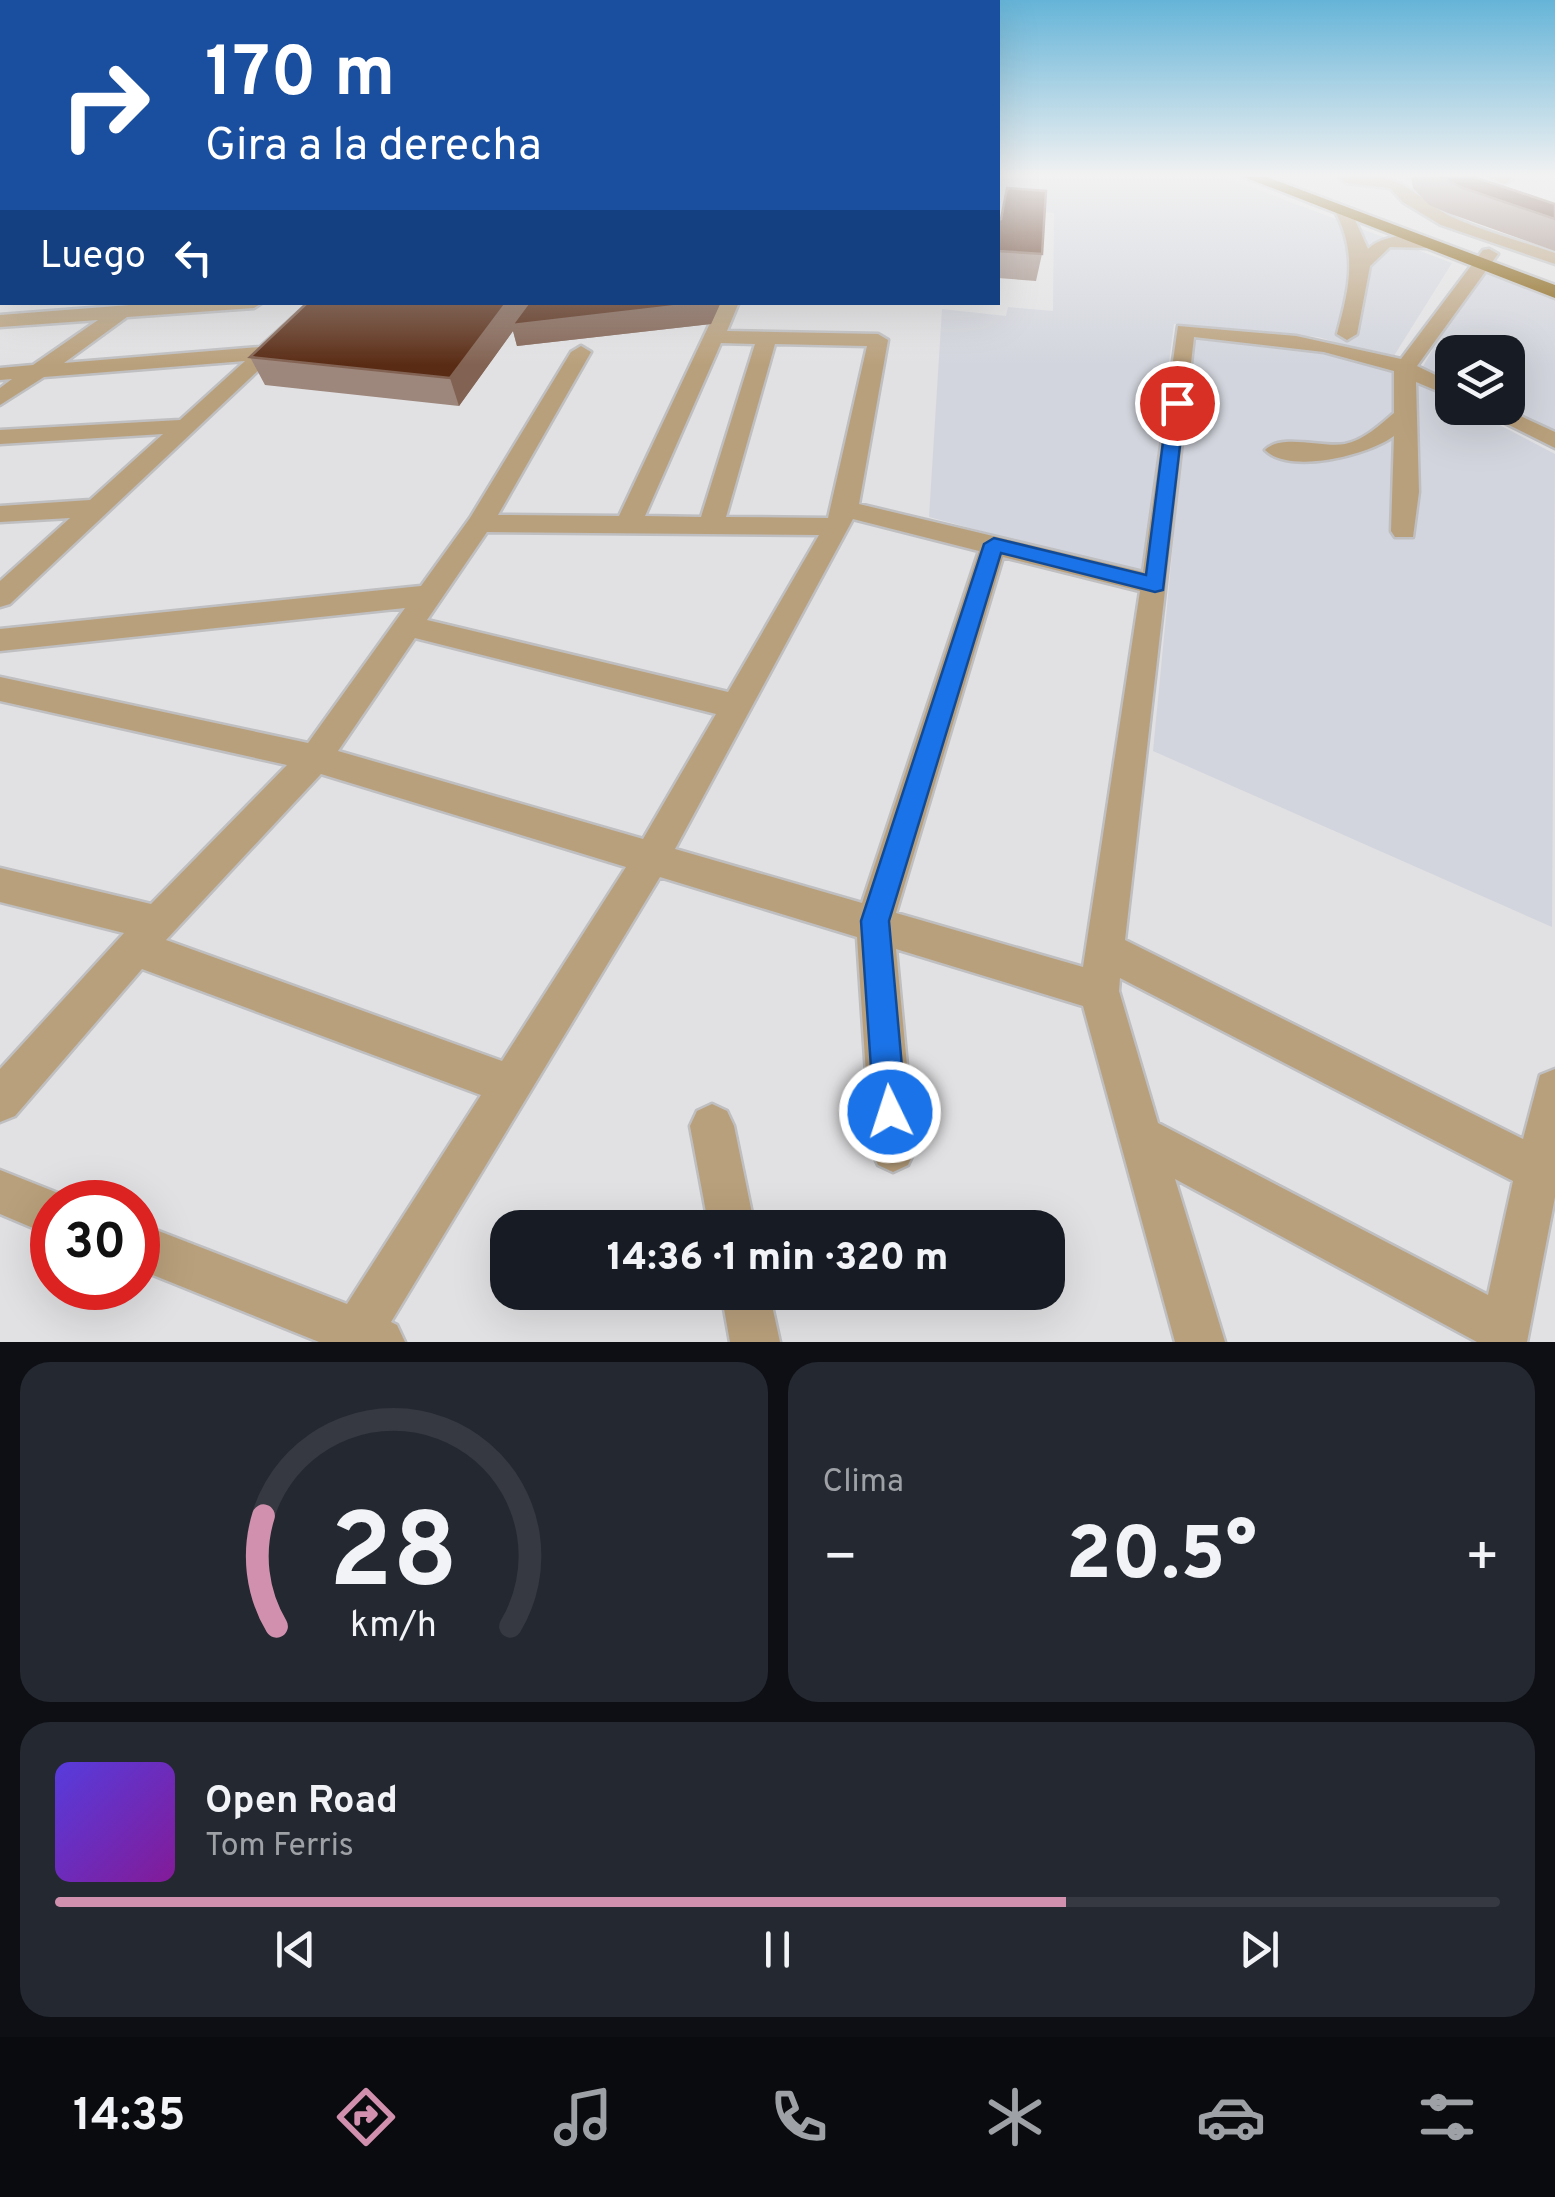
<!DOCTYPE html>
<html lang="es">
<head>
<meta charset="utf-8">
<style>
	:root { --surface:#171b24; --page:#242831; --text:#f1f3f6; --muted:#9ea1a6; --line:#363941; --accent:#d191ae }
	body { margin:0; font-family:Overpass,sans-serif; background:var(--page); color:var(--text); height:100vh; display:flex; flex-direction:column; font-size:38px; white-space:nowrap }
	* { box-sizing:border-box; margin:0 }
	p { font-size:32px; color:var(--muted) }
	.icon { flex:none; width:55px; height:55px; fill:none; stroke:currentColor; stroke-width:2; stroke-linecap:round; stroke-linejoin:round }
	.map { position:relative; height:1342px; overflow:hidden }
	.sheet { display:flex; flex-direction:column; gap:20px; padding:20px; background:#0d0f14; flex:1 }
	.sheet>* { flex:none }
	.banner { position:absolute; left:0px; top:0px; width:1000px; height:305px; box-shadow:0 10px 40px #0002; background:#1a4fa0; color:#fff; overflow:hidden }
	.tools { position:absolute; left:1435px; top:335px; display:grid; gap:20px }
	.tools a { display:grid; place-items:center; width:90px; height:90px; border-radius:20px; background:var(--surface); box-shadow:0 10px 40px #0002; font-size:50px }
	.speed { position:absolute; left:30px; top:1180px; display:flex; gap:20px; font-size:50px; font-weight:700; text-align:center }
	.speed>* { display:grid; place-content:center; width:130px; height:130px; border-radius:50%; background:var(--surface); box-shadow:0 10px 40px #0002; line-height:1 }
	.speed .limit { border:15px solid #d22; background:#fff; color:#111 }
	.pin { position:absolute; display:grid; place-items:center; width:85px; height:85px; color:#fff; margin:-42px; border:5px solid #fff; border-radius:50%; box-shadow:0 2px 10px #0007 }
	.me { position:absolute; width:110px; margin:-55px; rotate:356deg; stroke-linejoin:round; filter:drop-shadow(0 0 8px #0008) }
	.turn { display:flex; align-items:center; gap:35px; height:210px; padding:0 40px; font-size:45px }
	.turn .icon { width:130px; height:130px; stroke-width:2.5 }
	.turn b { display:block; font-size:70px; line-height:85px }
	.then { display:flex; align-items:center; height:95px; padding:0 40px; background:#0003; gap:20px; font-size:38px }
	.big { font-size:75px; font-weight:800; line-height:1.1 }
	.sheet .tile { flex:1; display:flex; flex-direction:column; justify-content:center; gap:15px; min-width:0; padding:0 35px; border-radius:30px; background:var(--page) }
	.sheet .dial { align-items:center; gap:0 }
	.dial svg { height:260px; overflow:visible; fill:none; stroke:var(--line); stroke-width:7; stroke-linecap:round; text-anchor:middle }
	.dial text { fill:var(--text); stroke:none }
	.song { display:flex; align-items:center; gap:30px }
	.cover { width:120px; height:120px; border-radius:15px; background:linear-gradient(135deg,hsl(250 70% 55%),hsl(290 70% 35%)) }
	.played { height:10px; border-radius:5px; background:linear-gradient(90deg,var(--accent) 70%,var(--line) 70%) }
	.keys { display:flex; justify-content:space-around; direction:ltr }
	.heat { display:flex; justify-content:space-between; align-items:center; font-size:55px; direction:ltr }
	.sheet .tiles { flex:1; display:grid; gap:20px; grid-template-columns:1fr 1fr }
	.tile:last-child { grid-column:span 2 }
	.trip { position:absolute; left:490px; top:1210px; width:575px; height:100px; border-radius:30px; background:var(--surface); box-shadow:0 10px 40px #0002; font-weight:800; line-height:100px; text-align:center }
	.tabs { display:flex; height:160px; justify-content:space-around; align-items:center; background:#090b0e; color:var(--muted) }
	.tabs .icon { width:70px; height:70px }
	.tabs .active { color:var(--accent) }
	.tabs b { font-size:45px; color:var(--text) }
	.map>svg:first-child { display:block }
	.built { fill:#d2d5dd }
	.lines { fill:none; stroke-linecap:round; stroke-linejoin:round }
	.minor-casing { stroke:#bfbfc1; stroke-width:5 }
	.highway-casing { stroke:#bfbfc1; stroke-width:5 }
	.minor { fill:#b9a07c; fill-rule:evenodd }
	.highway { fill:#7f5600; fill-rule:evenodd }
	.wall { fill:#9d867c }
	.shaded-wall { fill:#826252 }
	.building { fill:#592b14; stroke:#826252; stroke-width:2.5 }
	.route { fill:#1a73e8; stroke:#114b97; stroke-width:2.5 }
</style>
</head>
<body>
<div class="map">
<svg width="1555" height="1342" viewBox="0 0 1555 1342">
	<rect width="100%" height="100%" fill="#e1e1e3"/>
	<g class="built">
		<path d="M998,177H1224L1452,263L1392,359L1318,337L1174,324L1142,574L929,517L942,309L1006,316L1008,307L1053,311L1054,213L998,208Z"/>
		<path d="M1479,269L1555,299V431L1505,408L1508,352H1452V383L1422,368Z"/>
		<path d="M1193,336L1317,347L1394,369L1452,400V408H1467L1555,454L1552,927L1153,751Z"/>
	</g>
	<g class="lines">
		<defs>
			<g id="minor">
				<path d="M1378,177C1408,181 1425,204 1452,217C1485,232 1521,241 1555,253V264L1441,225L1403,202L1390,188L1347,183L1339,178Z"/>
				<path d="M1489,177H1511L1512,179L1504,184Z"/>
				<path d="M2,179V189L0,190V180Z"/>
				<path d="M1343,206L1351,211L1368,249C1384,234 1418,231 1436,243L1427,248L1390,247L1370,266L1357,334L1347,340L1337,334C1349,288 1358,255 1335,211Z"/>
				<path d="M1489,249L1498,254L1417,366L1452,383V397L1416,382L1419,492L1413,537H1395L1391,531L1394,436C1369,455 1289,475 1265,450C1282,433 1322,448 1345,444C1364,440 1380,425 1394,413V371L1324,352L1194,337L1125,940L1523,1139L1540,1075L1555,1069V1197L1527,1342H1477L1175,1179L1225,1342H1175L1083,1006L896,949L915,1150L908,1165L893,1172L878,1165L871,1150L857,937L660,877L391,1322L397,1325L405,1342H319L138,1269V1223L347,1304L481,1095L142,969L15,1116L0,1122V1069L124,933L0,902V868L151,904L287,765L0,701V677L308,743L405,608L0,651V629L421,586L470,518L571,352L581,346L591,352L498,515L619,516L720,302H739L727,331L878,334L888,340L859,504L1143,572L1178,326L1296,336L1401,359L1483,250ZM721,343L755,344L701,517L645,516ZM775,344L867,346L828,518L726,517ZM853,519L979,551L862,903L675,849ZM487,532L819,535L728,692L427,620ZM1003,557L1140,591L1083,967L896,913ZM415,638L716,714L643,839L338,751ZM321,774L626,867L502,1061L166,940ZM1120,978L1513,1181L1488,1295L1158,1123L1119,991Z"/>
				<path d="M0,260L2,261V272H0Z"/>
				<path d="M2,283V295L0,296V284Z"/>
				<path d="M169,302H263L254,308L127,317L64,363L260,347L310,302H331L10,604L0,607V581L70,518L0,522V506L90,500L163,434L0,444V430L180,420L245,361L44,377L0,405V388L12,379L0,380V368L33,365L98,320L0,327V315Z"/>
				<path d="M1475,408H1503L1555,432V448Z"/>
				<path d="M712,1104L727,1111L734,1126L755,1228H709L690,1126L697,1111Z"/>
				<path d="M0,1170L68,1197L70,1202H52V1236L0,1214Z"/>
				<path d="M721,1292H769L780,1342H730Z"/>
			</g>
			<path id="highway" d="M1244,177H1267L1555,285V298Z"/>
		</defs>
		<use href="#minor" class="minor-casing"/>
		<use href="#highway" class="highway-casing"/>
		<use href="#minor" class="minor"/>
		<use href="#highway" class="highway"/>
	</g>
	<g class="wall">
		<path d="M1411,177H1474L1555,204V251L1448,213L1429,205L1413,188Z"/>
		<path d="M998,220L1042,254L1036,281L998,278Z"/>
		<path d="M308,302H721L711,324L517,346L513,331L459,406L265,385L250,357Z"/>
	</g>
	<path class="shaded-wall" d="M507,302H721L711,324L517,346L513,331L459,406L450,378Z"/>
	<g class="building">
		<path d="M1441,177H1474L1555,204V219L1463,188Z"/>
		<path d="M1007,188L1046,191L1042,254L998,251V220L1001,219Z"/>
		<path d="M308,302H507L450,378L250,357Z"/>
		<path d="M529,302H710L512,325Z"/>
	</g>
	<linearGradient id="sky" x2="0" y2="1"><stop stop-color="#65b4d8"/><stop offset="0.48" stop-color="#f2f2f2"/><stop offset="1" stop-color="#f2f2f2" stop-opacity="0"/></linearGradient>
	<rect width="1555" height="365" fill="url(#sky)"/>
	<path class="route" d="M1177,398L1185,403L1163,590L1155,592L1001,553L889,921L906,1112L901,1123L890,1128L878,1123L874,1112L861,921L984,544L994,538L1146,575L1168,403Z"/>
</svg>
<div class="tools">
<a><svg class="icon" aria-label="layers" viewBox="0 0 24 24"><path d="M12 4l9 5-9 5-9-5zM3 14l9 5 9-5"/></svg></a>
</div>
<div class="speed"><div class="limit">30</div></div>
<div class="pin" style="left:1177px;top:403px;background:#d93025"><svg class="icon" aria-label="arrive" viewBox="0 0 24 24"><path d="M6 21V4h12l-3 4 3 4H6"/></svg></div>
<svg class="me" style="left:890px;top:1112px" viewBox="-20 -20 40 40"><circle r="17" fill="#1a73e8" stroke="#fff" stroke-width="3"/><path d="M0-11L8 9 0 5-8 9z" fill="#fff"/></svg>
<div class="trip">14:36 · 1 min · 320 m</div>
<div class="banner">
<div class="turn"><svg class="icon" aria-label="right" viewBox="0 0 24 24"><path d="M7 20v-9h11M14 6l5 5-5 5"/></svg><div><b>170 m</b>Gira a la derecha</div></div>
<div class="then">Luego<svg class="icon" aria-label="left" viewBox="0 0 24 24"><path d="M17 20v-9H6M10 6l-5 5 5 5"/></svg></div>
</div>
</div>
<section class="sheet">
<div class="tiles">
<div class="tile dial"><svg viewBox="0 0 100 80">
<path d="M14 69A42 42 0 1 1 86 69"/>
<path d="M14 69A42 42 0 0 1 10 35" stroke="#d191ae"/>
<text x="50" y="56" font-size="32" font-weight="700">28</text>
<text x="50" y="72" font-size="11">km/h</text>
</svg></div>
<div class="tile"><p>Clima</p>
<div class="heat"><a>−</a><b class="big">20.5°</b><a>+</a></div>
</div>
<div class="tile">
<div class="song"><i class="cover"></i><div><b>Open Road</b><p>Tom Ferris</p></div></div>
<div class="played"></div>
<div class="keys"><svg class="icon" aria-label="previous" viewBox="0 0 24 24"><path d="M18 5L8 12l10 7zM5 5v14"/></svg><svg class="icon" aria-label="pause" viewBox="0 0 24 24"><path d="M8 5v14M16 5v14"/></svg><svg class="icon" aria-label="next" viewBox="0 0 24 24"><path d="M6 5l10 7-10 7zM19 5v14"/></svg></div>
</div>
</div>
</section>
<nav class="tabs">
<b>14:35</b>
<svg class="icon active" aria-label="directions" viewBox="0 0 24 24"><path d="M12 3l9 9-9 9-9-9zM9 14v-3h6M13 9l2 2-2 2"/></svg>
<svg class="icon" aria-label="music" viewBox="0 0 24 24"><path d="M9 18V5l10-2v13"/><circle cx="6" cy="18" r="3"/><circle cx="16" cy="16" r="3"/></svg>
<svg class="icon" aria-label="phone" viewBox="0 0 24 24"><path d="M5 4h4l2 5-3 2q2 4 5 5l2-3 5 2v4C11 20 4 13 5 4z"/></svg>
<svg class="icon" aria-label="climate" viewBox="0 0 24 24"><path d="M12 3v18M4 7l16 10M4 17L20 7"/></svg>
<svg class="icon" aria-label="car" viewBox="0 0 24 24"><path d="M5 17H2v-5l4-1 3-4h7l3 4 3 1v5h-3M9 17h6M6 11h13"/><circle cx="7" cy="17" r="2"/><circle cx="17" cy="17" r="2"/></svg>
<svg class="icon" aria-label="filters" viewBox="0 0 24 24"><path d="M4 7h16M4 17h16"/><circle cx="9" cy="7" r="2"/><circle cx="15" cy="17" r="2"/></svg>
</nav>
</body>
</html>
